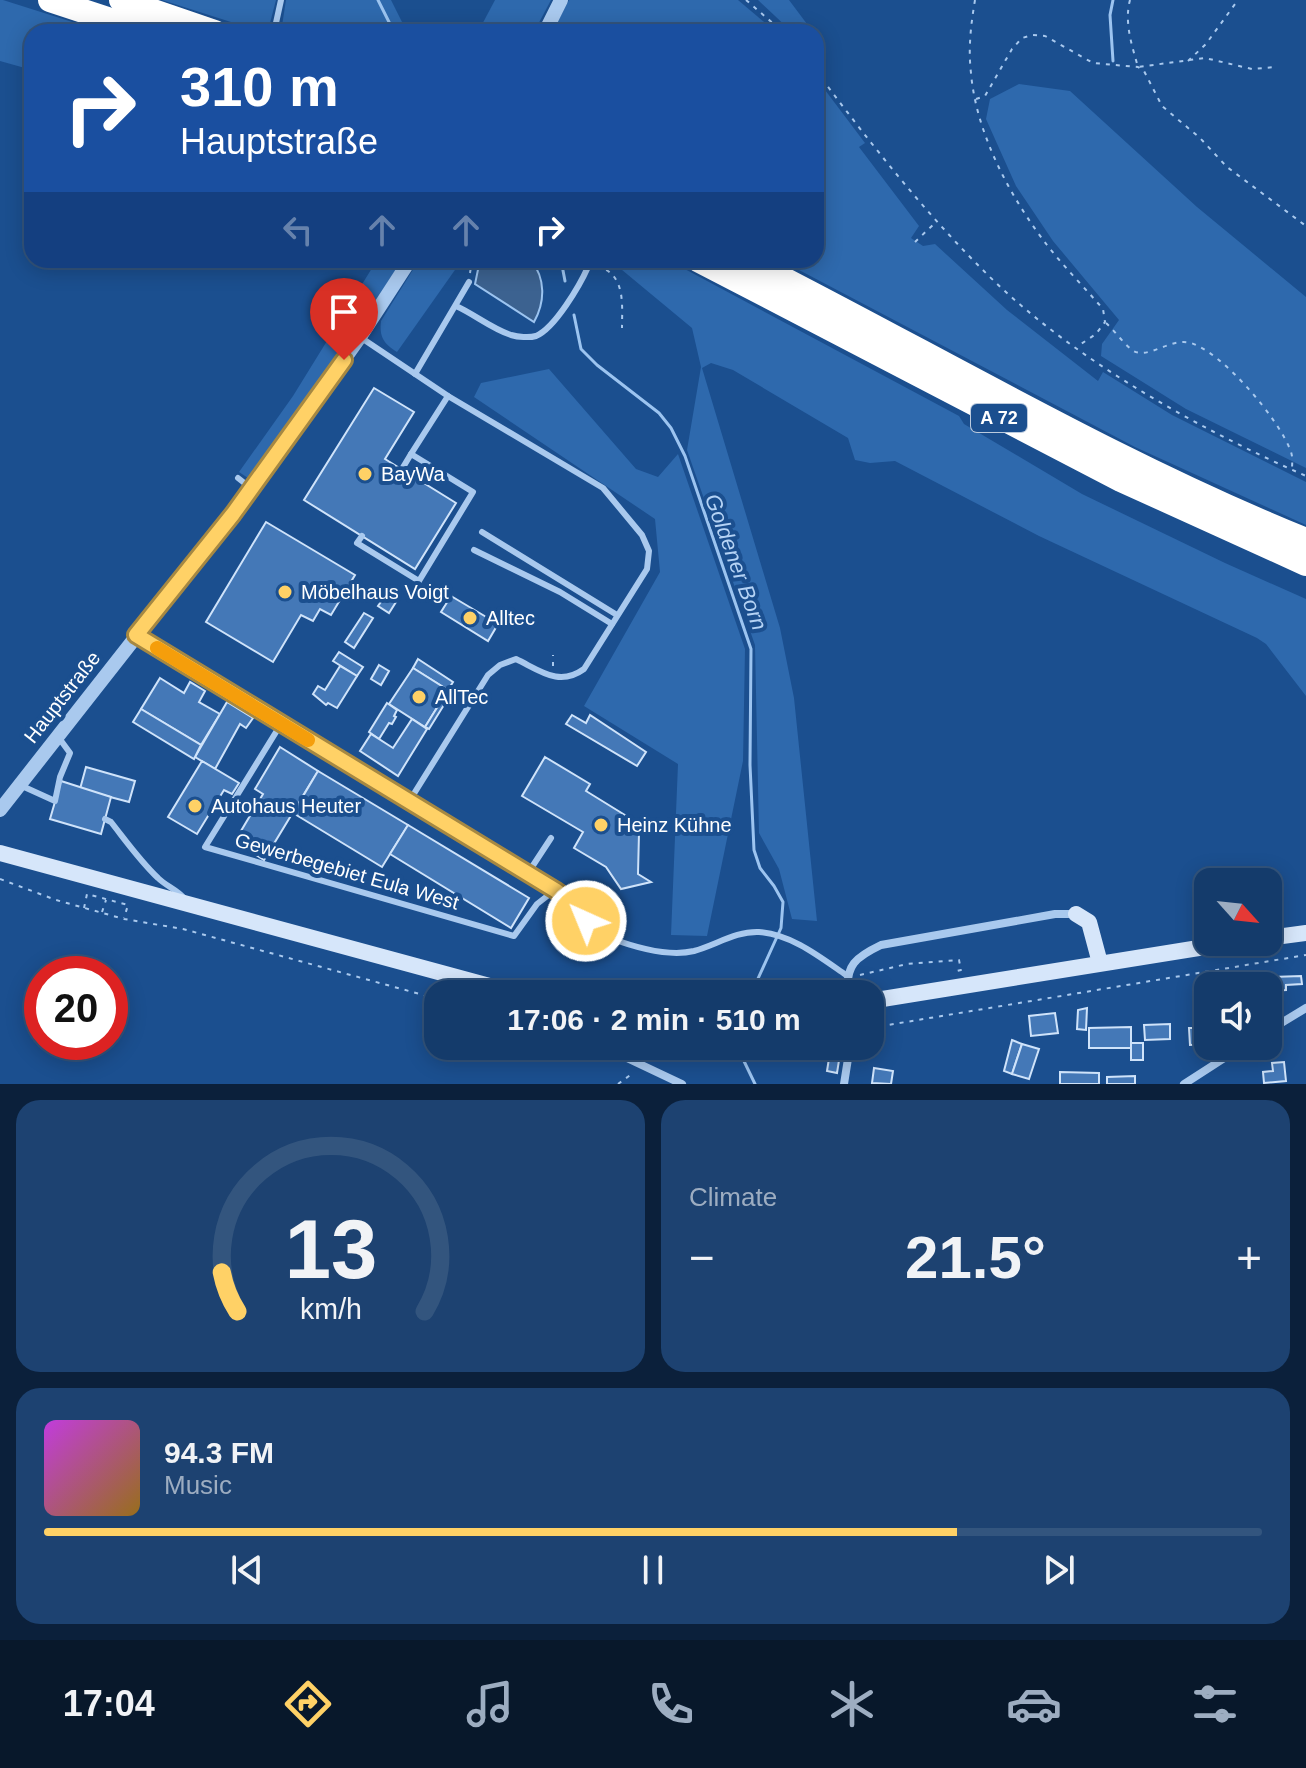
<!DOCTYPE html>
<html lang="en">
<head>
<meta charset="utf-8">
<style>
	:root { --surface:#143b6b; --page:#1d4271; --text:#f1f3f6; --muted:#9dadc1; --line:#33557e; --accent:#ffd166 }
	body { margin:0; font-family:Helvetica,sans-serif; background:var(--page); color:var(--text); height:100vh; display:flex; flex-direction:column; font-size:30px; white-space:nowrap }
	* { box-sizing:border-box; margin:0 }
	p { font-size:26px; color:var(--muted) }
	.icon { flex:none; width:44px; height:44px; fill:none; stroke:currentColor; stroke-width:2; stroke-linecap:round; stroke-linejoin:round }
	.map { position:relative; height:1084px; overflow:hidden }
	.drawer { display:flex; flex-direction:column; gap:16px; padding:16px; background:#0b203b; flex:1 }
	.drawer>* { flex:none }
	.top-card { position:absolute; left:24px; top:24px; width:800px; height:244px; border-radius:24px; box-shadow:0 4px 20px #0003,0 0 0 2px var(--line); background:#1a4fa0; color:#fff; overflow:hidden }
	.needle { width:52px; rotate:117deg }
	.controls { position:absolute; left:1194px; top:868px; display:grid; gap:16px }
	.controls a { display:grid; place-items:center; width:88px; height:88px; border-radius:16px; background:var(--surface); box-shadow:0 4px 20px #0003,0 0 0 2px var(--line); font-size:40px }
	.speed { position:absolute; left:24px; top:956px; display:flex; gap:16px; font-size:40px; font-weight:700; text-align:center }
	.speed>* { display:grid; place-content:center; width:104px; height:104px; border-radius:50%; background:var(--surface); box-shadow:0 4px 20px #0003,0 0 0 2px var(--line); line-height:1 }
	.speed .limit { border:12px solid #d22; background:#fff; color:#111 }
	.pin { position:absolute; display:grid; place-items:center; width:68px; height:68px; color:#fff; margin:-82px -34px; border-radius:50% 50% 50% 0; rotate:-45deg; box-shadow:0 0 8px #0007 }
	.pin .icon { rotate:45deg }
	.me { position:absolute; width:88px; margin:-44px; rotate:316deg; stroke-linejoin:round; filter:drop-shadow(0 0 6px #0008) }
	.turn { display:flex; align-items:center; gap:28px; height:168px; padding:0 24px; font-size:36px }
	.turn .icon { width:104px; height:104px; stroke-width:2.5 }
	.turn b { display:block; font-size:56px; line-height:68px }
	.lanes { display:flex; align-items:center; height:76px; padding:0 24px; background:#0003; justify-content:center; gap:40px; direction:ltr }
	.lanes .off { opacity:.35 }
	.big { font-size:60px; font-weight:800; line-height:1.1 }
	.drawer .card { flex:1; display:flex; flex-direction:column; justify-content:center; gap:12px; min-width:0; padding:0 28px; border-radius:24px; background:var(--page) }
	.drawer .dial { align-items:center; gap:0 }
	.dial svg { height:208px; overflow:visible; fill:none; stroke:var(--line); stroke-width:7; stroke-linecap:round; text-anchor:middle }
	.dial text { fill:var(--text); stroke:none }
	.song { display:flex; align-items:center; gap:24px }
	.cover { width:96px; height:96px; border-radius:12px; background:linear-gradient(135deg,hsl(290 70% 55%),hsl(40 70% 35%)) }
	.played { height:8px; border-radius:4px; background:linear-gradient(90deg,var(--accent) 75%,var(--line) 75%) }
	.keys { display:flex; justify-content:space-around; direction:ltr }
	.heat { display:flex; justify-content:space-between; align-items:center; font-size:44px; direction:ltr }
	.drawer .tiles { flex:1; display:grid; gap:16px; grid-template-columns:1fr 1fr }
	.card:last-child { grid-column:span 2 }
	.trip { position:absolute; left:424px; top:980px; width:460px; height:80px; border-radius:24px; background:var(--surface); box-shadow:0 4px 20px #0003,0 0 0 2px var(--line); font-weight:800; line-height:80px; text-align:center }
	.tabs { display:flex; height:128px; justify-content:space-around; align-items:center; background:#08182b; color:var(--muted) }
	.tabs .icon { width:56px; height:56px }
	.tabs .on { color:var(--accent) }
	.tabs b { font-size:36px; color:var(--text) }
	.map>svg:first-child { display:block }
	.green { fill:#2e69ad }
	.water { fill:#3c6290; stroke:#9cc4f0; stroke-width:2 }
	.lines { fill:none; stroke-linecap:round; stroke-linejoin:round }
	.stream { stroke:#9cc4f0; stroke-width:3 }
	.building { fill:#4478b7; stroke:#cfe3fa; stroke-width:2 }
	.path { stroke:#a9c9ee; stroke-width:2; stroke-dasharray:4 6; stroke-linecap:butt }
	.service { stroke:#a9c9ee; stroke-width:6 }
	.minor { stroke:#a9c9ee; stroke-width:8 }
	.tertiary { stroke:#a9c9ee; stroke-width:14 }
	.secondary { stroke:#d6e6fa; stroke-width:16 }
	.motorway { stroke:#fff; stroke-width:24 }
	.route-casing { stroke:#a68842; stroke-width:20 }
	.route { stroke:#ffd166; stroke-width:14 }
	.slow { stroke:#f59e0b; stroke-width:14 }
	.poi-dot { fill:#ffd166; stroke:#1b4f8f; stroke-width:3 }
	.labels { text-anchor:middle; dominant-baseline:central; stroke-width:8; stroke-linejoin:round; paint-order:stroke }
	.shield { fill:#1b4f8f; stroke:#bbcadd; stroke-width:2 }
	.shield-label { font-size:18px; font-weight:bold; fill:#fff }
	.poi-label { font-size:20px; fill:#fff; stroke:#1b4f8f; text-anchor:start }
	.street-label { font-size:20px; fill:#fff; stroke:#1b4f8f }
	.water-label { font-size:22px; font-style:italic; fill:#b5d3f5; stroke:#1b4f8f }
</style>
</head>
<body>
<div class="map">
<svg width="1306" height="1084" viewBox="0 0 1306 1084">
	<rect width="100%" height="100%" fill="#1b4f8f"/>
	<g class="green">
		<path d="M0,0H3L104,32H32V70L0,61Z"/>
		<path d="M162,0H276L270,23L259,31Z"/>
		<path d="M286,0H391L407,32H281Z"/>
		<path d="M495,0H551L534,32H478Z"/>
		<path d="M569,0H738L776,32H552Z"/>
		<path d="M758,0H789L813,32H792Z"/>
		<path d="M816,78L865,143L859,147L919,226L911,238L923,246L935,244L1007,310L1098,381L1103,372L1172,415L1306,482V525L1135,447L780,260H816Z"/>
		<path d="M1019,84L1070,91L1197,207L1306,297V468L1186,409L1101,356L1102,344L1119,320L1053,241L1016,186L986,119L990,99Z"/>
		<path d="M377,260H402L355,332L253,476L248,478L239,472L293,396Z"/>
		<path d="M419,260H462L397,352C384,344 379,337 381,321Z"/>
		<path d="M610,260H668L959,416L964,424L1082,494L1225,563L1306,599V696L1266,644L1257,638L1039,536L895,461L870,463L855,460L848,438L733,370L711,363L702,368L780,628L794,698L817,921L792,919L779,869L759,833L755,645L687,450L701,367L692,328Z"/>
		<path d="M549,369L636,469L658,477L678,454L745,649L743,761L707,936L671,935L678,764L584,706L660,572L655,519L474,397L481,383Z"/>
	</g>
	<path class="water" d="M480,260H531C546,279 545,302 534,322L475,284Z"/>
	<g class="lines">
		<g class="stream">
			<path d="M378,0L394,32"/>
			<path d="M1113,61L1110,15L1113,0"/>
			<path d="M561,260L565,281"/>
			<path d="M574,315L581,349L597,365L659,413L671,428L685,456L751,649L750,765L754,850L760,868L774,886L783,902L781,928L751,994"/>
			<path d="M742,1057L755,1084"/>
		</g>
	</g>
	<g class="building">
		<path d="M374,388L414,412L385,459L456,503L415,569L304,500Z"/>
		<path d="M266,522L355,575L331,615L320,609L313,621L301,615L273,662L206,622Z"/>
		<path d="M386,595L396,602L389,613L378,606Z"/>
		<path d="M451,596L498,624L488,641L441,612Z"/>
		<path d="M364,613L373,618L354,648L345,642Z"/>
		<path d="M339,652L363,667L357,676L333,661Z"/>
		<path d="M418,659L453,682L448,690L413,668Z"/>
		<path d="M379,665L389,671L381,685L371,679Z"/>
		<path d="M340,666L357,676L337,708L328,703L326,705L313,694L318,686L325,690Z"/>
		<path d="M413,668L448,690L425,727L389,704Z"/>
		<path d="M160,678L184,693L190,682L205,691L199,702L220,714L201,745L141,709Z"/>
		<path d="M448,690L452,692L429,729L425,727Z"/>
		<path d="M227,702L253,718L246,728L240,724L215,769L195,757Z"/>
		<path d="M387,703L397,710L394,716L396,717L392,724L389,723L379,739L369,732Z"/>
		<path d="M141,709L201,745L194,759L133,722Z"/>
		<path d="M572,715L586,723L590,715L646,752L637,766L566,724Z"/>
		<path d="M412,719L427,729L398,776L360,751L371,734L393,748Z"/>
		<path d="M280,747L318,771L264,860L235,841L263,794L255,789Z"/>
		<path d="M545,757L590,784L586,791L633,820L627,830L639,833L638,874L651,882L621,889L606,867L574,848L583,832L522,796Z"/>
		<path d="M202,761L239,783L232,794L224,790L197,834L168,817Z"/>
		<path d="M86,767L135,781L129,802L80,789Z"/>
		<path d="M318,771L408,825L382,867L293,813Z"/>
		<path d="M61,781L111,797L101,834L50,819Z"/>
		<path d="M408,825L529,898L511,928L390,854Z"/>
		<path d="M1301,976L1302,984L1286,985V990L1272,991V977Z"/>
		<path d="M1087,1008L1086,1030L1077,1029L1078,1010Z"/>
		<path d="M1055,1013L1058,1033L1031,1036L1029,1016Z"/>
		<path d="M1204,1016H1208V1044L1190,1045L1189,1028H1205Z"/>
		<path d="M1170,1024V1039L1145,1040L1144,1025Z"/>
		<path d="M1131,1027V1048H1089V1028Z"/>
		<path d="M1012,1040L1022,1044L1012,1074L1004,1071Z"/>
		<rect x="1131" y="1043" width="12" height="17"/>
		<path d="M1022,1044L1039,1049L1029,1079L1012,1074Z"/>
		<path d="M830,1052L840,1054L837,1073L827,1071Z"/>
		<path d="M1284,1062L1286,1081L1264,1083L1263,1072L1273,1071L1272,1063Z"/>
		<path d="M874,1068L893,1071L891,1084L872,1083Z"/>
		<path d="M1060,1072L1099,1073V1084H1060Z"/>
		<path d="M1135,1076V1084H1107V1077Z"/>
	</g>
	<g class="lines">
		<g class="path">
			<path d="M746,0L783,32"/>
			<path d="M975,0C971,24 968,48 971,73C976,133 1010,197 1047,245C1064,267 1085,288 1103,309L1105,322L1096,334L1078,346"/>
			<path d="M1130,0C1124,22 1132,46 1138,67L1205,58L1252,69L1275,67"/>
			<path d="M1188,61L1206,44L1238,0"/>
			<path d="M816,71C871,144 927,216 993,280C1078,362 1199,429 1306,476"/>
			<path d="M976,99L985,96L1012,49L1022,38L1033,35L1045,36L1093,63L1138,67L1144,71L1162,106L1200,138L1227,167L1306,226"/>
			<path d="M915,242L936,222"/>
			<path d="M597,266C626,274 622,304 622,328"/>
			<path d="M470,273L472,260"/>
			<path d="M1106,323C1115,331 1123,343 1132,350C1147,361 1170,337 1191,343C1223,353 1280,420 1291,452C1293,458 1292,464 1292,470"/>
			<path d="M553,666V655"/>
			<path d="M0,879L56,900L124,919L183,929L438,999"/>
			<path d="M84,908L87,894L128,905L124,918"/>
			<path d="M102,912L106,900"/>
			<path d="M860,975L907,964L959,960L961,970L953,972"/>
			<path d="M870,1028L1306,955"/>
			<path d="M618,1084L633,1073"/>
		</g>
		<g class="service">
			<path d="M274,32L281,0"/>
			<path d="M456,306C474,314 492,329 511,335C518,337 529,338 536,336C555,328 580,285 588,267L583,260"/>
			<path d="M360,337L448,396L603,488L642,535L649,551L647,569L584,669C559,687 541,671 516,659L500,665L488,675L410,800"/>
			<path d="M415,374L469,282"/>
			<path d="M411,454L448,396"/>
			<path d="M238,478L252,489"/>
			<path d="M482,532L617,615"/>
			<path d="M362,536L357,543L419,581L473,492L411,454L402,469"/>
			<path d="M474,550L560,592L612,624"/>
			<path d="M136,635L555,890C574,904 587,929 610,938C634,947 669,957 694,951C716,945 736,931 759,932C791,934 820,957 846,975"/>
			<path d="M281,724L205,847L514,936L537,904L555,890"/>
			<path d="M22,786L55,801L60,777L70,753L59,738"/>
			<path d="M105,819L111,822C126,841 140,861 158,878C166,886 176,889 184,898"/>
			<path d="M528,873L551,838"/>
		</g>
		<g class="minor">
			<path d="M848,994C845,965 856,957 881,945L1055,914H1075"/>
			<path d="M1268,1031L1306,1008"/>
			<path d="M608,1046L610,1050L682,1084"/>
			<path d="M844,1084L850,1046"/>
			<path d="M1184,1084L1243,1046"/>
		</g>
		<g class="tertiary">
			<path d="M545,32L561,0"/>
			<path d="M0,810L252,489L360,337L410,260"/>
		</g>
		<g class="secondary">
			<path d="M0,853L519,994"/>
			<path d="M1076,914L1089,922L1100,963"/>
			<path d="M1268,938L1306,933"/>
			<path d="M870,1001L1236,942"/>
		</g>
		<g class="motorway">
			<path d="M50,0L147,32"/>
			<path d="M121,0L215,32"/>
			<path d="M698,260L1121,480L1306,564"/>
			<path d="M747,260C933,354 1113,462 1306,540"/>
		</g>
	</g>
	<g class="lines">
		<defs>
			<path id="route" d="M344,360L233,514L136,635L555,890L569,900L586,921"/>
		</defs>
		<use href="#route" class="route-casing"/>
		<use href="#route" class="route"/>
		<path class="slow" d="M157,648L308,740"/>
	</g>
	<g class="poi-dot">
		<circle cx="365" cy="474" r="8"/>
		<circle cx="285" cy="592" r="8"/>
		<circle cx="470" cy="618" r="8"/>
		<circle cx="419" cy="697" r="8"/>
		<circle cx="195" cy="806" r="8"/>
		<circle cx="601" cy="825" r="8"/>
	</g>
	<g class="labels">
		<rect class="shield" x="971" y="404" width="56" height="28" rx="6"/>
		<g class="shield-label">
			<text x="999" y="418">A 72</text>
		</g>
		<g class="poi-label">
			<text x="381" y="474">BayWa</text>
			<text x="301" y="592">Möbelhaus Voigt</text>
			<text x="486" y="618">Alltec</text>
			<text x="435" y="697">AllTec</text>
			<text x="211" y="806">Autohaus Heuter</text>
			<text x="617" y="825">Heinz Kühne</text>
		</g>
		<g class="street-label">
			<text transform="translate(62 697) rotate(-52)">Hauptstraße</text>
			<text transform="translate(347 871) rotate(16)">Gewerbegebiet Eula West</text>
		</g>
		<g class="water-label">
			<text transform="translate(736 562) rotate(70)">Goldener Born</text>
		</g>
	</g>
</svg>
<div class="controls">
<a><svg class="needle" viewBox="-14 -14 28 28"><path d="M0-13l5 13h-10z" fill="#e53935"/><path d="M0 13l5-13h-10z" fill="#9dadc1"/></svg></a>
<a><svg class="icon" aria-label="sound" viewBox="0 0 24 24"><path d="M4 9h4l5-4v14l-5-4H4zM17 9q2 3 0 6"/></svg></a>
</div>
<div class="speed"><div class="limit">20</div></div>
<div class="pin" style="left:344px;top:360px;background:#d93025"><svg class="icon" aria-label="arrive" viewBox="0 0 24 24"><path d="M6 21V4h12l-3 4 3 4H6"/></svg></div>
<svg class="me" style="left:586px;top:921px" viewBox="-20 -20 40 40"><circle r="17" fill="#ffd166" stroke="#fff" stroke-width="3"/><path d="M0-11L8 9 0 5-8 9z" fill="#fff"/></svg>
<div class="trip">17:06 · 2 min · 510 m</div>
<div class="top-card">
<div class="turn"><svg class="icon" aria-label="right" viewBox="0 0 24 24"><path d="M7 20v-9h11M14 6l5 5-5 5"/></svg><div><b>310 m</b>Hauptstraße</div></div>
<div class="lanes"><svg class="icon off" aria-label="left" viewBox="0 0 24 24"><path d="M17 20v-9H6M10 6l-5 5 5 5"/></svg><svg class="icon off" aria-label="ahead" viewBox="0 0 24 24"><path d="M12 20V5M6 11l6-6 6 6"/></svg><svg class="icon off" aria-label="ahead" viewBox="0 0 24 24"><path d="M12 20V5M6 11l6-6 6 6"/></svg><svg class="icon" aria-label="right" viewBox="0 0 24 24"><path d="M7 20v-9h11M14 6l5 5-5 5"/></svg></div>
</div>
</div>
<section class="drawer">
<div class="tiles">
<div class="card dial"><svg viewBox="0 0 100 80">
<path d="M14 69A42 42 0 1 1 86 69"/>
<path d="M14 69A42 42 0 0 1 8 54" stroke="#ffd166"/>
<text x="50" y="56" font-size="32" font-weight="700">13</text>
<text x="50" y="72" font-size="11">km/h</text>
</svg></div>
<div class="card"><p>Climate</p>
<div class="heat"><a>−</a><b class="big">21.5°</b><a>+</a></div>
</div>
<div class="card">
<div class="song"><i class="cover"></i><div><b>94.3 FM</b><p>Music</p></div></div>
<div class="played"></div>
<div class="keys"><svg class="icon" aria-label="previous" viewBox="0 0 24 24"><path d="M18 5L8 12l10 7zM5 5v14"/></svg><svg class="icon" aria-label="pause" viewBox="0 0 24 24"><path d="M8 5v14M16 5v14"/></svg><svg class="icon" aria-label="next" viewBox="0 0 24 24"><path d="M6 5l10 7-10 7zM19 5v14"/></svg></div>
</div>
</div>
</section>
<nav class="tabs">
<b>17:04</b>
<svg class="icon on" aria-label="directions" viewBox="0 0 24 24"><path d="M12 3l9 9-9 9-9-9zM9 14v-3h6M13 9l2 2-2 2"/></svg>
<svg class="icon" aria-label="music" viewBox="0 0 24 24"><path d="M9 18V5l10-2v13"/><circle cx="6" cy="18" r="3"/><circle cx="16" cy="16" r="3"/></svg>
<svg class="icon" aria-label="phone" viewBox="0 0 24 24"><path d="M5 4h4l2 5-3 2q2 4 5 5l2-3 5 2v4C11 20 4 13 5 4z"/></svg>
<svg class="icon" aria-label="climate" viewBox="0 0 24 24"><path d="M12 3v18M4 7l16 10M4 17L20 7"/></svg>
<svg class="icon" aria-label="car" viewBox="0 0 24 24"><path d="M5 17H2v-5l4-1 3-4h7l3 4 3 1v5h-3M9 17h6M6 11h13"/><circle cx="7" cy="17" r="2"/><circle cx="17" cy="17" r="2"/></svg>
<svg class="icon" aria-label="filters" viewBox="0 0 24 24"><path d="M4 7h16M4 17h16"/><circle cx="9" cy="7" r="2"/><circle cx="15" cy="17" r="2"/></svg>
</nav>
</body>
</html>
